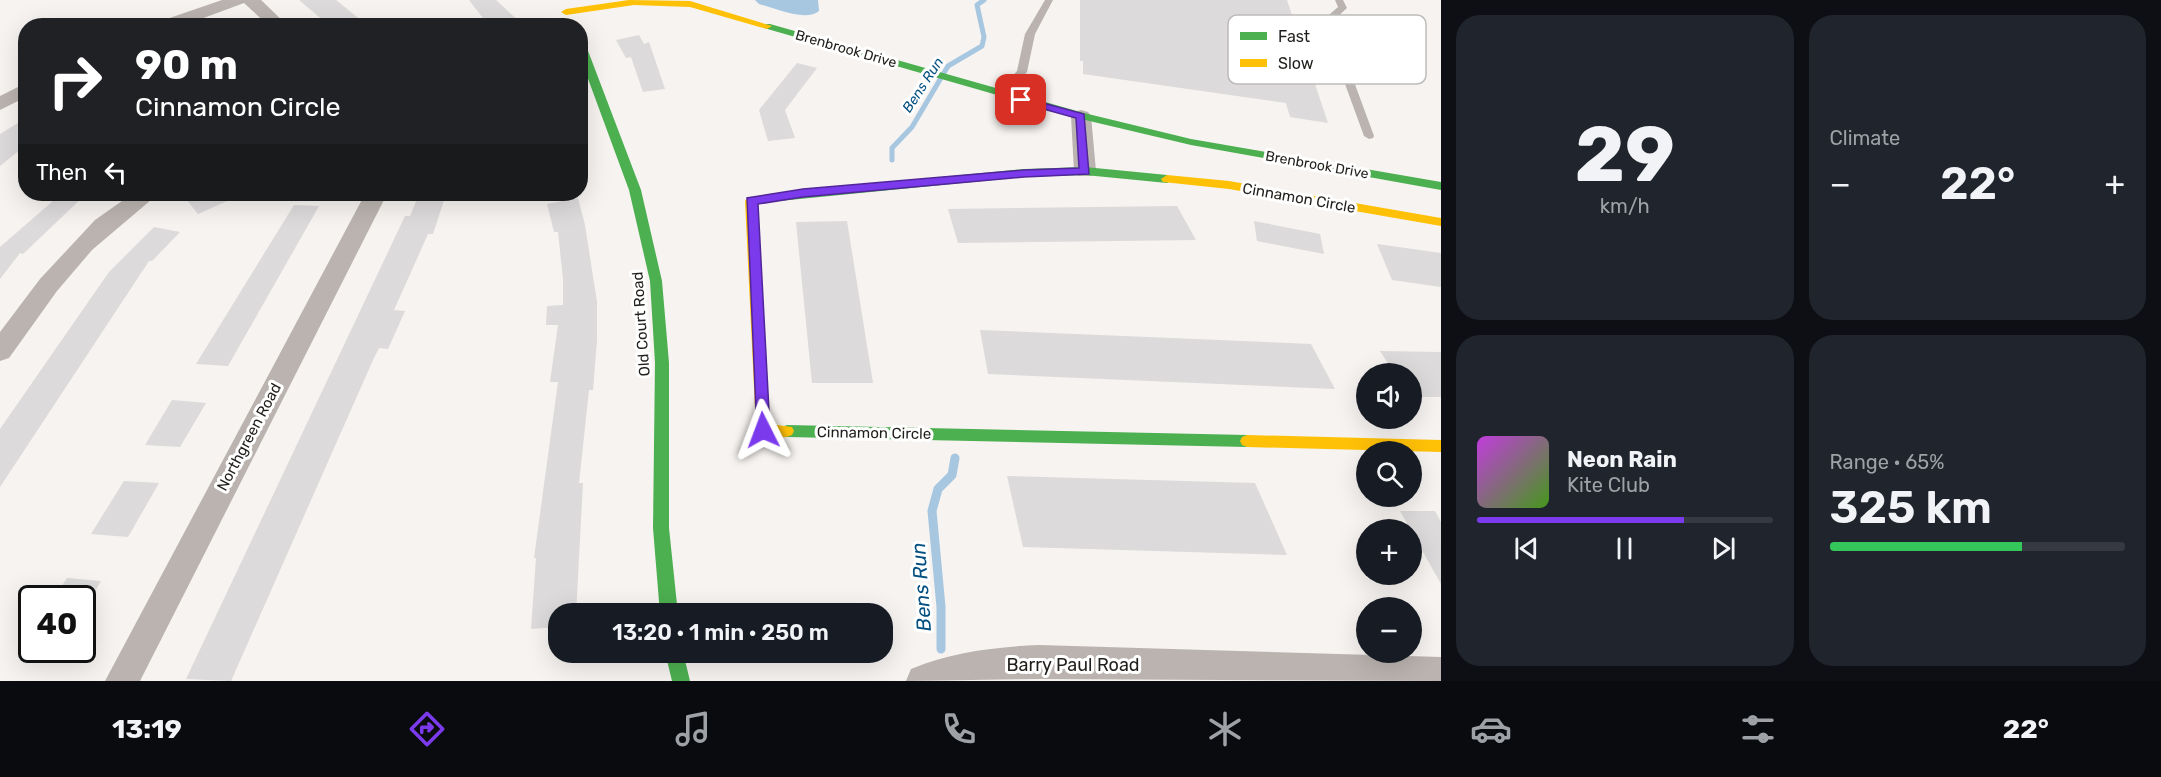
<!DOCTYPE html>
<html lang="en">
<head>
<meta charset="utf-8">
<style>
	:root { --surface:#171b24; --page:#20242c; --text:#f1f3f6; --muted:#9ea1a6; --line:#363941; --accent:#7c3aed }
	body { margin:0; font-family:Rubik,sans-serif; background:var(--page); color:var(--text); height:100vh; display:flex; flex-direction:column; font-size:22px; white-space:nowrap }
	* { box-sizing:border-box; margin:0 }
	p { font-size:20px; color:var(--muted) }
	.icon { flex:none; width:33px; height:33px; fill:none; stroke:currentColor; stroke-width:2; stroke-linecap:round; stroke-linejoin:round }
	.map { position:relative; flex:1; overflow:hidden }
	.side { display:flex; flex-direction:column; gap:15px; padding:15px; background:#0d0f14; width:720px }
	.side>* { flex:none }
	.banner { position:absolute; left:18px; top:18px; width:570px; height:183px; border-radius:24px; box-shadow:0 6px 24px #0002; background:#202124; color:#fff; overflow:hidden }
	.fabs { position:absolute; left:1356px; top:363px; display:grid; gap:12px }
	.fabs a { display:grid; place-items:center; width:66px; height:66px; border-radius:50%; background:var(--surface); box-shadow:0 6px 24px #0002; font-size:30px }
	.speed { position:absolute; left:18px; top:585px; display:flex; gap:12px; font-size:30px; font-weight:700; text-align:center }
	.speed>* { display:grid; place-content:center; width:78px; height:78px; border-radius:50%; background:var(--surface); box-shadow:0 6px 24px #0002; line-height:1 }
	.speed .limit { border:3px solid #111; border-radius:9px; background:#fff; color:#111 }
	.pin { position:absolute; display:grid; place-items:center; width:51px; height:51px; color:#fff; margin:-26px; border-radius:12px; box-shadow:0 3px 9px #0006 }
	.me { position:absolute; width:66px; margin:-33px; rotate:357deg; stroke-linejoin:round; filter:drop-shadow(0 0 4px #0008) }
	.turn { display:flex; align-items:center; gap:21px; height:126px; padding:0 18px; font-size:27px }
	.turn .icon { width:78px; height:78px; stroke-width:2.5 }
	.turn b { display:block; font-size:42px; line-height:51px }
	.then { display:flex; align-items:center; height:57px; padding:0 18px; background:#0003; gap:12px; font-size:22px }
	.big { font-size:45px; font-weight:600; line-height:1.1 }
	.side .tile { flex:1; display:flex; flex-direction:column; justify-content:center; gap:9px; min-width:0; padding:0 21px; border-radius:24px; background:var(--page) }
	.side .dial { align-items:center; gap:0 }
	.dial b { font-size:78px; line-height:1 }
	.song { display:flex; align-items:center; gap:18px }
	.cover { width:72px; height:72px; border-radius:9px; background:linear-gradient(135deg,hsl(290 70% 55%),hsl(100 70% 35%)) }
	.played { height:6px; border-radius:3px; background:linear-gradient(90deg,var(--accent) 70%,var(--line) 70%) }
	.keys { display:flex; justify-content:space-around; direction:ltr }
	.heat { display:flex; justify-content:space-between; align-items:center; font-size:33px; direction:ltr }
	.charge { height:9px; border-radius:4px; background:linear-gradient(90deg,#34c759 65%,var(--line) 0) }
	.side .tiles { flex:1; display:grid; gap:15px; grid-template-columns:repeat(2,1fr) }
	.trip { position:absolute; left:548px; top:603px; width:345px; height:60px; border-radius:24px; background:var(--surface); box-shadow:0 6px 24px #0002; font-weight:600; line-height:60px; text-align:center }
	.dock { display:flex; height:96px; justify-content:space-around; align-items:center; background:#090b0e; color:var(--muted) }
	.dock .icon { width:42px; height:42px }
	.dock .selected { color:var(--accent) }
	.dock b { font-size:27px; color:var(--text) }
	main { display:flex; flex:1; min-height:0 }
	.map>svg:first-child { display:block }
	.water { fill:#a7c6e0 }
	.lines { fill:none; stroke-linecap:round; stroke-linejoin:round }
	.stream-far1 { stroke:#a7c6e0; stroke-width:5 }
	.stream { stroke:#a7c6e0; stroke-width:9 }
	.building { fill:#dcdada }
	.lane { fill:#bab3af; fill-rule:evenodd }
	.street { fill:#bab3af; fill-rule:evenodd }
	.fast { fill:#4caf50; fill-rule:evenodd }
	.slow { fill:#ffc107; fill-rule:evenodd }
	.route { fill:#7c3aed; stroke:#51269a; stroke-width:1.5 }
	.labels { text-anchor:middle; dominant-baseline:central; stroke-width:6; stroke-linejoin:round; paint-order:stroke }
	.far-street-label { font-size:14px; fill:#211f1c; stroke:#fff }
	.far-water-label { font-size:14px; font-style:italic; fill:#034f81; stroke:#fff }
	.street-label { font-size:15px; fill:#211f1c; stroke:#fff }
	.near-street-label { font-size:18px; fill:#211f1c; stroke:#fff }
	.near-water-label { font-size:20px; font-style:italic; fill:#034f81; stroke:#fff }
	.key { fill:#fff; stroke:#bcbcbb; stroke-width:1.5 }
	.key-label { font-size:16px; fill:#211f1c }
</style>
</head>
<body>
<main>
<div class="map">
<svg width="1441" height="681" viewBox="0 0 1441 681">
	<rect width="100%" height="100%" fill="#f6f3f0"/>
	<path class="water" d="M755,0H818L819,11C805,22 775,8 759,4Z"/>
	<g class="lines">
		<path class="stream-far1" d="M892,160V148L912,127L948,66L982,46L984,37L977,5L984,0"/>
		<path class="stream" d="M941,649V607L932,511L938,489L952,475L955,458"/>
	</g>
	<g class="building">
		<path d="M299,0H336L368,26H330Z"/>
		<path d="M469,0H496L524,26H489Z"/>
		<path d="M1080,0H1287L1328,123L1290,117L1286,103L1083,74V61H1080Z"/>
		<path d="M639,35L644,44L649,42L665,89L643,92L631,57L626,58L616,40Z"/>
		<path d="M797,63L817,68L785,110L795,138L768,141L759,110Z"/>
		<path d="M26,118V145L0,166V134Z"/>
		<path d="M61,194H86L23,254L20,253L0,279V247Z"/>
		<path d="M199,194H243L198,214L186,199Z"/>
		<path d="M419,194H446L433,234H428L394,310L405,311L388,349L379,348L373,360L231,681L186,679L405,216H410Z"/>
		<path d="M578,198L585,225L597,302V340L593,390H589L579,483H583L576,614H558V627L531,629L536,558H534L558,382H550L558,325H546L547,306L563,305V279L558,232H554L547,204Z"/>
		<path d="M294,205L319,206L228,366L196,364Z"/>
		<path d="M1177,206L1196,240L958,243L948,209Z"/>
		<path d="M847,221L873,383H812L796,222Z"/>
		<path d="M1254,221L1320,234L1324,254L1257,241Z"/>
		<path d="M154,227L180,232L152,261H149L0,487V429L109,272Z"/>
		<path d="M1377,244L1441,253V287L1392,280Z"/>
		<path d="M980,330L1311,344L1335,389L988,374Z"/>
		<path d="M1380,351L1441,352V397H1412V374H1395Z"/>
		<path d="M172,400L206,403L180,447L145,445Z"/>
		<path d="M1007,476L1255,483L1287,555L1023,547Z"/>
		<path d="M124,481L159,483L128,537L91,534Z"/>
		<path d="M1400,511H1435L1441,522V584Z"/>
		<path d="M67,578L101,581L91,598H54Z"/>
	</g>
	<g class="lines">
		<g class="lane">
			<path d="M1045,0H1053L1035,34L1027,72L1006,96H998V92L1017,71L1025,34Z"/>
			<path d="M1335,0H1343L1347,8L1332,22L1374,136L1373,138L1369,139L1364,136L1322,21L1338,7Z"/>
		</g>
		<g class="street">
			<path d="M222,0H261L288,26H269L244,3L182,26H156L158,22Z"/>
			<path d="M26,83V97L0,110V96Z"/>
			<path d="M1081,110L1088,112L1091,116L1096,171L1092,176H1078L1074,171L1071,116L1074,112Z"/>
			<path d="M132,194H158L92,250L57,291L9,358L0,361V332L40,279L95,220Z"/>
			<path d="M365,194H387L140,681H105Z"/>
			<path d="M1039,645L1441,657V681L1039,679L906,681L911,669C952,652 995,647 1039,645Z"/>
		</g>
		<g class="fast">
			<path d="M764,24H770L1084,113L1191,139L1441,182V190L1191,145L1081,119L764,28Z"/>
			<path d="M580,40L585,43L641,190L662,281L669,363V528L678,614H660L653,528L655,363L650,281L629,190L580,57Z"/>
			<path d="M1085,167L1167,175L1173,179L1167,183L1085,175L1024,177L769,202L763,198L769,194L1024,169Z"/>
			<path d="M787,425L1247,435L1252,437L1254,441L1252,445L1247,447L787,437L782,435L780,431L782,427Z"/>
			<path d="M665,652H683L690,681H672Z"/>
		</g>
		<g class="slow">
			<path d="M629,0L690,1L772,26L767,29L690,7L634,5L566,15L561,12L566,9Z"/>
			<path d="M1167,175L1229,181L1441,218V226L1229,189L1163,182L1161,179Z"/>
			<path d="M769,194L775,198L773,201L757,204L770,424L792,427L794,431L792,435C783,439 767,438 758,434L756,430L745,201L747,198Z"/>
			<path d="M1247,435L1441,440V452L1247,447L1242,445L1240,441L1242,437Z"/>
		</g>
	</g>
	<path class="route" d="M1021,97L1084,114L1089,174L1024,177L803,197L758,204L770,430L768,435H757L747,198L803,189L1024,170L1079,168L1076,118L1018,102V98Z"/>
	<g class="labels">
		<g class="far-street-label">
			<text transform="translate(846 49) rotate(16)">Brenbrook Drive</text>
			<text transform="translate(1317 165) rotate(10)">Brenbrook Drive</text>
		</g>
		<g class="far-water-label">
			<text transform="translate(923 85) rotate(-57)">Bens Run</text>
		</g>
		<g class="street-label">
			<text transform="translate(1299 198) rotate(10)">Cinnamon Circle</text>
			<text transform="translate(641 324) rotate(-94)">Old Court Road</text>
			<text transform="translate(874 433) rotate(1)">Cinnamon Circle</text>
			<text transform="translate(249 437) rotate(-62)">Northgreen Road</text>
		</g>
		<g class="near-street-label">
			<text x="1073" y="665">Barry Paul Road</text>
		</g>
		<g class="near-water-label">
			<text transform="translate(921 587) rotate(-94)">Bens Run</text>
		</g>
	</g>
	<rect x="1228" y="15" width="198" height="69" rx="9" class="key"/>
	<rect x="1240" y="32" width="27" height="8" fill="#4caf50"/>
	<rect x="1240" y="59" width="27" height="8" fill="#ffc107"/>
	<g class="key-label">
		<text x="1278" y="42">Fast</text>
		<text x="1278" y="69">Slow</text>
	</g>
</svg>
<div class="fabs">
<a><svg class="icon" aria-label="sound" viewBox="0 0 24 24"><path d="M4 9h4l5-4v14l-5-4H4zM17 9q2 3 0 6"/></svg></a>
<a><svg class="icon" aria-label="search" viewBox="0 0 24 24"><circle cx="10" cy="10" r="6"/><path d="M15 15l6 6"/></svg></a>
<a>+</a>
<a>−</a>
</div>
<div class="speed"><div class="limit">40</div></div>
<div class="pin" style="left:1021px;top:100px;background:#d93025"><svg class="icon" aria-label="arrive" viewBox="0 0 24 24"><path d="M6 21V4h12l-3 4 3 4H6"/></svg></div>
<svg class="me" style="left:763px;top:430px" viewBox="-20 -20 40 40"><path d="M0-17L14 15 0 8-14 15z" fill="#7c3aed" stroke="#fff" stroke-width="4"/></svg>
<div class="trip">13:20 · 1 min · 250 m</div>
<div class="banner">
<div class="turn"><svg class="icon" aria-label="right" viewBox="0 0 24 24"><path d="M7 20v-9h11M14 6l5 5-5 5"/></svg><div><b>90 m</b>Cinnamon Circle</div></div>
<div class="then">Then<svg class="icon" aria-label="left" viewBox="0 0 24 24"><path d="M17 20v-9H6M10 6l-5 5 5 5"/></svg></div>
</div>
</div>
<section class="side">
<div class="tiles">
<div class="tile dial"><b>29</b><p>km/h</p></div>
<div class="tile"><p>Climate</p>
<div class="heat"><a>−</a><b class="big">22°</b><a>+</a></div>
</div>
<div class="tile">
<div class="song"><i class="cover"></i><div><b>Neon Rain</b><p>Kite Club</p></div></div>
<div class="played"></div>
<div class="keys"><svg class="icon" aria-label="previous" viewBox="0 0 24 24"><path d="M18 5L8 12l10 7zM5 5v14"/></svg><svg class="icon" aria-label="pause" viewBox="0 0 24 24"><path d="M8 5v14M16 5v14"/></svg><svg class="icon" aria-label="next" viewBox="0 0 24 24"><path d="M6 5l10 7-10 7zM19 5v14"/></svg></div>
</div>
<div class="tile"><p>Range · 65%</p><b class="big">325 km</b><div class="charge"></div></div>
</div>
</section>
</main>
<nav class="dock">
<b>13:19</b>
<svg class="icon selected" aria-label="directions" viewBox="0 0 24 24"><path d="M12 3l9 9-9 9-9-9zM9 14v-3h6M13 9l2 2-2 2"/></svg>
<svg class="icon" aria-label="music" viewBox="0 0 24 24"><path d="M9 18V5l10-2v13"/><circle cx="6" cy="18" r="3"/><circle cx="16" cy="16" r="3"/></svg>
<svg class="icon" aria-label="phone" viewBox="0 0 24 24"><path d="M5 4h4l2 5-3 2q2 4 5 5l2-3 5 2v4C11 20 4 13 5 4z"/></svg>
<svg class="icon" aria-label="climate" viewBox="0 0 24 24"><path d="M12 3v18M4 7l16 10M4 17L20 7"/></svg>
<svg class="icon" aria-label="car" viewBox="0 0 24 24"><path d="M5 17H2v-5l4-1 3-4h7l3 4 3 1v5h-3M9 17h6M6 11h13"/><circle cx="7" cy="17" r="2"/><circle cx="17" cy="17" r="2"/></svg>
<svg class="icon" aria-label="filters" viewBox="0 0 24 24"><path d="M4 7h16M4 17h16"/><circle cx="9" cy="7" r="2"/><circle cx="15" cy="17" r="2"/></svg>
<b>22°</b>
</nav>
</body>
</html>
